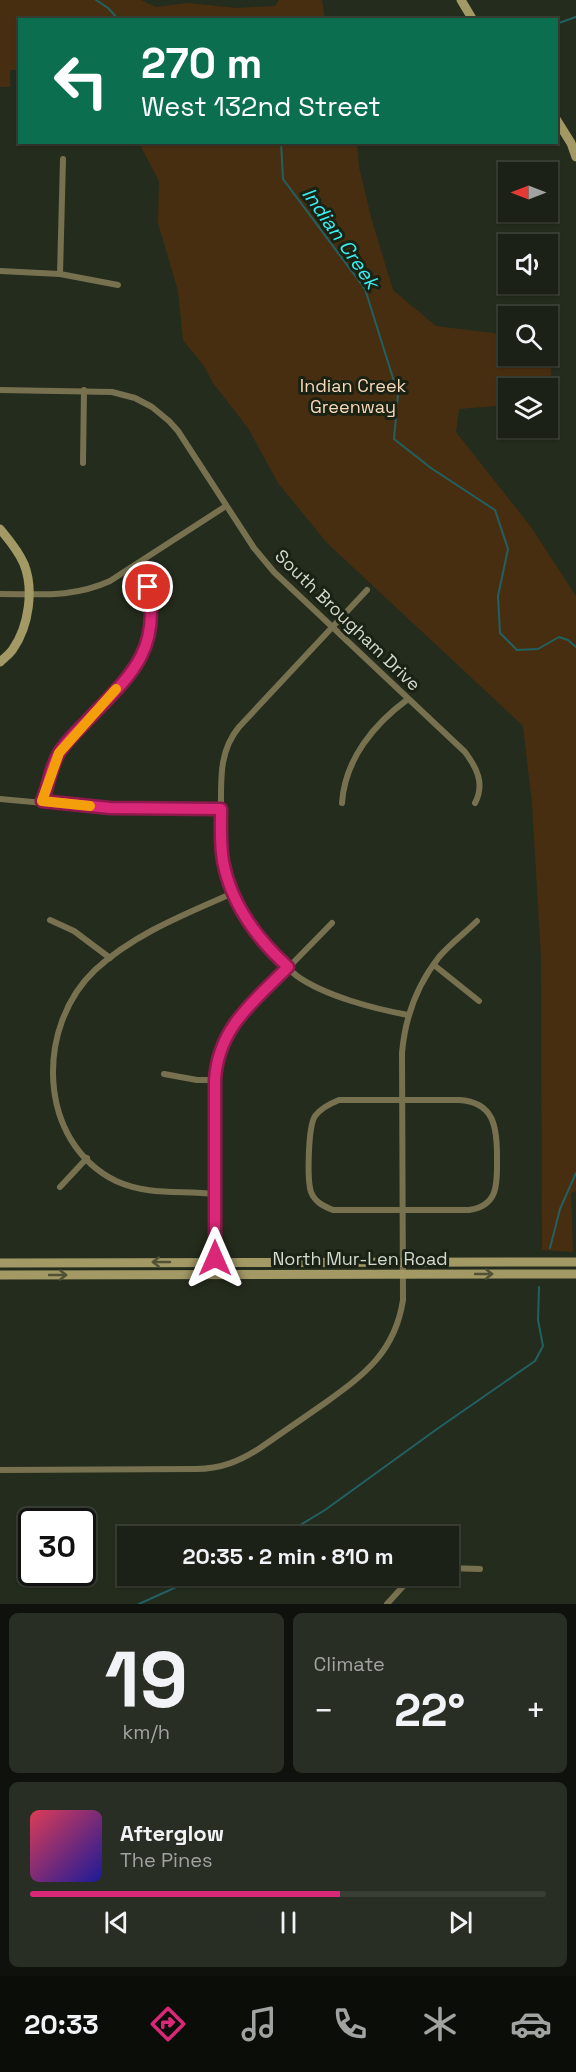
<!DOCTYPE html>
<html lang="en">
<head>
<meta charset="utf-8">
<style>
	:root { --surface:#1b2116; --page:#282e23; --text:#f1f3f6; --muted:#a0a3a1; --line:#393e35; --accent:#db2777 }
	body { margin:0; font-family:"Space Grotesk",sans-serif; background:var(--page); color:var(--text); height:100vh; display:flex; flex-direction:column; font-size:22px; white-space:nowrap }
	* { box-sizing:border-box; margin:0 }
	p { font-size:20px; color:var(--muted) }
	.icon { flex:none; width:33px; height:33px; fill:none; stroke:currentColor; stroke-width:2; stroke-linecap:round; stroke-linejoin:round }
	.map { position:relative; height:1604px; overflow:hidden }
	.drawer { display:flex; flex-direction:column; gap:9px; padding:9px; background:#0f120c; flex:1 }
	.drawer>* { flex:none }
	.hud { position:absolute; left:18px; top:18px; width:540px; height:126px; border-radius:0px; box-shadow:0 2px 4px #0004,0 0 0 2px var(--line); background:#0b6e4f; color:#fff; overflow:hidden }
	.needle { width:39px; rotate:270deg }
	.tools { position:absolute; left:498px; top:162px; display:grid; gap:12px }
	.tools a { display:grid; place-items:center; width:60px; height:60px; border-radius:0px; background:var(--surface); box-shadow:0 2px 4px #0004,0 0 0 2px var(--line); font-size:30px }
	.speed { position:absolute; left:18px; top:1508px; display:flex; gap:12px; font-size:30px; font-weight:700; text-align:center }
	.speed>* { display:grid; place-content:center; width:78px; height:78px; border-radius:50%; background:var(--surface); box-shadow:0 2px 4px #0004,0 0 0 2px var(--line); line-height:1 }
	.speed .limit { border:3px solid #111; border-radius:9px; background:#fff; color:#111 }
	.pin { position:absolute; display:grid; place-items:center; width:51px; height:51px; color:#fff; margin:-26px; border:3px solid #fff; border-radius:50%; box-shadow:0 2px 6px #0007 }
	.me { position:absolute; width:66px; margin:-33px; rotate:0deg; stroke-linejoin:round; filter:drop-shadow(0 0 4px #0008) }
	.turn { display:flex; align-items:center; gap:21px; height:126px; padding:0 24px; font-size:27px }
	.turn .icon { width:78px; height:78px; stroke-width:2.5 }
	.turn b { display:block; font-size:42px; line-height:51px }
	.big { font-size:45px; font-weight:600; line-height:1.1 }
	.drawer .widget { flex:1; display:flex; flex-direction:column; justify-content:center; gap:9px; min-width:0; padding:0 21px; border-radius:9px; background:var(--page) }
	.drawer .dial { align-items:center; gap:0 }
	.dial b { font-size:78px; line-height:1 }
	.song { display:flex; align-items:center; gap:18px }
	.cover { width:72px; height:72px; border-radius:9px; background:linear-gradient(135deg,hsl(350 70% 55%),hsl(240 70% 35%)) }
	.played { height:6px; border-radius:3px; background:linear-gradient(90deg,var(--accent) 60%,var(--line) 60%) }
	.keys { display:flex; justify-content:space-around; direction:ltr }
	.heat { display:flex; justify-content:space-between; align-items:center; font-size:33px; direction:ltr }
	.drawer .tiles { flex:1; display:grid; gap:9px; grid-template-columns:1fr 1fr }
	.widget:last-child { grid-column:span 2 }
	.trip { position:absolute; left:117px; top:1526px; width:342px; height:60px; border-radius:0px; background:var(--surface); box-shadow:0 2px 4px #0004,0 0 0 2px var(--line); font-weight:600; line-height:60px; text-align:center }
	.dock { display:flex; height:96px; justify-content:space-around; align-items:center; background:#0b0d09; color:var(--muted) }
	.dock .icon { width:42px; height:42px }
	.dock .current { color:var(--accent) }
	.dock b { font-size:27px; color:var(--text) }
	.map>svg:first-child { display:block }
	.green { fill:#482e11 }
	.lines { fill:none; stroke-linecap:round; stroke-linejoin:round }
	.stream { stroke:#226162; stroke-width:2 }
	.street { stroke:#777150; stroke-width:6 }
	.secondary { stroke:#a39965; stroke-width:9 }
	.oneway { stroke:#515234 }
	.route-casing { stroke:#8e194d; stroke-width:15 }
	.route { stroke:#db2777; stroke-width:10 }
	.slow { stroke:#f59e0b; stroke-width:10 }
	.labels { text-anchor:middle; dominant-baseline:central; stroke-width:6; stroke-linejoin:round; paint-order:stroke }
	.park-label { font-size:18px; fill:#f9d9ba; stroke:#1a2214 }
	.street-label { font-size:18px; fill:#d4d9d0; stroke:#1a2214 }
	.water-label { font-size:20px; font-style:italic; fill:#3bedef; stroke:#1a2214 }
</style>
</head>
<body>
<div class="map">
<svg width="576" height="1604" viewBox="0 0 576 1604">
	<rect width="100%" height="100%" fill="#242c1d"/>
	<g class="green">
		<path d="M0,0H141L156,7L188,3L237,8L275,6L279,0H322L325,19L20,20L19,70H10V87H0Z"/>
		<path d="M139,143H357L359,167L371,217L393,290L436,326L508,335V356H548V340H552L550,401H548V388H508V405L459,409L456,432L531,527L576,596V1191L571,1193L573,1252L542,1250L541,958L532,803L523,726L327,543L278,483L248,428L213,383L204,366L183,340L178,291L158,223L159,181Z"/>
	</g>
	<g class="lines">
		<g class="stream">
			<path d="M96,0L108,8L119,20"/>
			<path d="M556,24L576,17"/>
			<path d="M281,142L283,179L365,289L398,394L394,439L431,468L495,510L508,549L498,596L500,633L517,650L538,649L559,637L568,640L576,647"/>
			<path d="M550,1248L560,1209L576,1173"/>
			<path d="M282,1536L325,1510L437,1429L535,1361L543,1346L538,1320L539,1287"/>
			<path d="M139,1604L203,1575"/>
		</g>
		<g class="street">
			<path d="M0,271L60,274L118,285"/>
			<path d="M60,274L63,159"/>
			<path d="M0,390L112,392L135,398L152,407L169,421L178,431L254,548L274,572L465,752C477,768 485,784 475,803"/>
			<path d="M83,463L84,390"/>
			<path d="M367,590L239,727C219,751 221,779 221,809C221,826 220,843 223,859C230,906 260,948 297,976C325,996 375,1009 408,1015"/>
			<path d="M0,594C39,594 73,598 110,581L226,506"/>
			<path d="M0,799L110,809H221"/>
			<path d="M42,801C49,786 50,768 59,754C66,742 76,732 85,722C132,672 176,636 137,564"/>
			<path d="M342,803C345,759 374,724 408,699"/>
			<path d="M50,920L74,931L110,958"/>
			<path d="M434,965L479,1001"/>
			<path d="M164,1074L197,1080H215"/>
			<path d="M339,1100H459C494,1102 497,1127 497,1156C497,1181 500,1206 469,1210H333C323,1206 315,1202 311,1192C307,1180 308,1127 315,1116C321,1108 329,1104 339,1100Z"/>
			<path d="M60,1187L87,1158"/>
			<path d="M215,1194C181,1190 149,1196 116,1181C37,1142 35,1027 95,970C134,934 185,914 233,893"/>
			<path d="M215,1274V1080L221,1047L240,1017L332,923"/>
			<path d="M0,1470L196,1469C221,1469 240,1461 260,1448C282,1433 303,1418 325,1403C365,1374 395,1352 403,1300L402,1053C405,1018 417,985 439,957C450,944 465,933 477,921"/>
			<path d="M448,1568L480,1569"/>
			<path d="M387,1604L406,1583L419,1575"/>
		</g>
		<g class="secondary">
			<path d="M461,0L473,20"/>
			<path d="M556,119L571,143L576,157"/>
			<path d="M0,529C9,540 18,550 24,564C34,589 29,626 13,649C10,654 4,658 0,662"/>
			<path d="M0,1263L576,1262"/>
			<path d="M0,1275L576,1274"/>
		</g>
	</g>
	<defs><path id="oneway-shaft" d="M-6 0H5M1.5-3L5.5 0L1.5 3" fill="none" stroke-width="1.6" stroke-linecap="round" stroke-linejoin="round" transform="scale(1.5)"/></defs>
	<g class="oneway">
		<use href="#oneway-shaft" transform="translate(161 1262) rotate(180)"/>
		<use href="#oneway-shaft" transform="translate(484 1274)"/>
		<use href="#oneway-shaft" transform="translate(58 1275)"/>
	</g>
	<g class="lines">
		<defs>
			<path id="route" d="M148,587C162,654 125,680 83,725C74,734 65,743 59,753C50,768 49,785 42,801L110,808L221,809C221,826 220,844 223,861C231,904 256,938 288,967C254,1001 218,1028 215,1080V1258"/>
		</defs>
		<use href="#route" class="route-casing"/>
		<use href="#route" class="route"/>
		<path class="slow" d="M90,806L42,801L59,753L116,689"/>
	</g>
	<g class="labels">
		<g class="park-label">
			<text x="353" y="385">Indian Creek<tspan x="353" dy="21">Greenway</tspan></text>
		</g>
		<g class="street-label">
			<text transform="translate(348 620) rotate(44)">South Brougham Drive</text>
			<text x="360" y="1258">North Mur-Len Road</text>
		</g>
		<g class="water-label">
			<text transform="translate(341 238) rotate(55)">Indian Creek</text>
		</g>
	</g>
</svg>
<div class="tools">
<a><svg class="needle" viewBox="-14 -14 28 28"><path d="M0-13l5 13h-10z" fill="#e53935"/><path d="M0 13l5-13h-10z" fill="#a0a3a1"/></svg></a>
<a><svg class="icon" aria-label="sound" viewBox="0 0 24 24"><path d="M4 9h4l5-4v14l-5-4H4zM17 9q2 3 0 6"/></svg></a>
<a><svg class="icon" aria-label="search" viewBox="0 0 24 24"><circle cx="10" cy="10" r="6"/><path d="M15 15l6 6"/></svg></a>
<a><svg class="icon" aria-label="layers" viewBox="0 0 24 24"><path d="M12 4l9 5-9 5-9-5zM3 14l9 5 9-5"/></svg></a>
</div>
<div class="speed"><div class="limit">30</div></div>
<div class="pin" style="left:148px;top:587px;background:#d93025"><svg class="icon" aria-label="arrive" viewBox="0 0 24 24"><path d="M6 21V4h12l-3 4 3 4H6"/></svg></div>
<svg class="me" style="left:215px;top:1258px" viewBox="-20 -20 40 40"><path d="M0-17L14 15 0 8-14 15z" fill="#db2777" stroke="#fff" stroke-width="4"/></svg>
<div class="trip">20:35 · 2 min · 810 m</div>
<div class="hud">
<div class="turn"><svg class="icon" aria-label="left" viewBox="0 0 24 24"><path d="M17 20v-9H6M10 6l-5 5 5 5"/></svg><div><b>270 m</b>West 132nd Street</div></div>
</div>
</div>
<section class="drawer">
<div class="tiles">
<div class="widget dial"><b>19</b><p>km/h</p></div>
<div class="widget"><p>Climate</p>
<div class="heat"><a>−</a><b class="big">22°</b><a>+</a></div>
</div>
<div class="widget">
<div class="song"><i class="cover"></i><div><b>Afterglow</b><p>The Pines</p></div></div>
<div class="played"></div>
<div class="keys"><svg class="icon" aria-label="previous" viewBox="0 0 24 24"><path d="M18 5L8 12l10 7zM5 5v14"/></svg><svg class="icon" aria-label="pause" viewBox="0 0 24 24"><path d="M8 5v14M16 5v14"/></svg><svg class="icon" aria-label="next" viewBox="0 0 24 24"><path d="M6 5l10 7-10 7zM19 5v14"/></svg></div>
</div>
</div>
</section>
<nav class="dock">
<b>20:33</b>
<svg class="icon current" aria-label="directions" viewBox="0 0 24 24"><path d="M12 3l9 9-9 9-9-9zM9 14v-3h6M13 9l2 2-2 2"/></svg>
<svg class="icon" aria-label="music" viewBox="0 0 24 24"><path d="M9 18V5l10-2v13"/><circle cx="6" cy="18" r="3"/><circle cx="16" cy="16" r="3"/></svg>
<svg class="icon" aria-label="phone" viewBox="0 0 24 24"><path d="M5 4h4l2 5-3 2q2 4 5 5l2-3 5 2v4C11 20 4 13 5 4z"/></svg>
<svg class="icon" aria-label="climate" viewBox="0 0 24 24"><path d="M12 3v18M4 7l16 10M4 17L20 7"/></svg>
<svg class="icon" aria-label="car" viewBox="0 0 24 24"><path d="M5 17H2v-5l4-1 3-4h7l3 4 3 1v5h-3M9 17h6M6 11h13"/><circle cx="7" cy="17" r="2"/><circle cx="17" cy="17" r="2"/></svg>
</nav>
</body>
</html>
